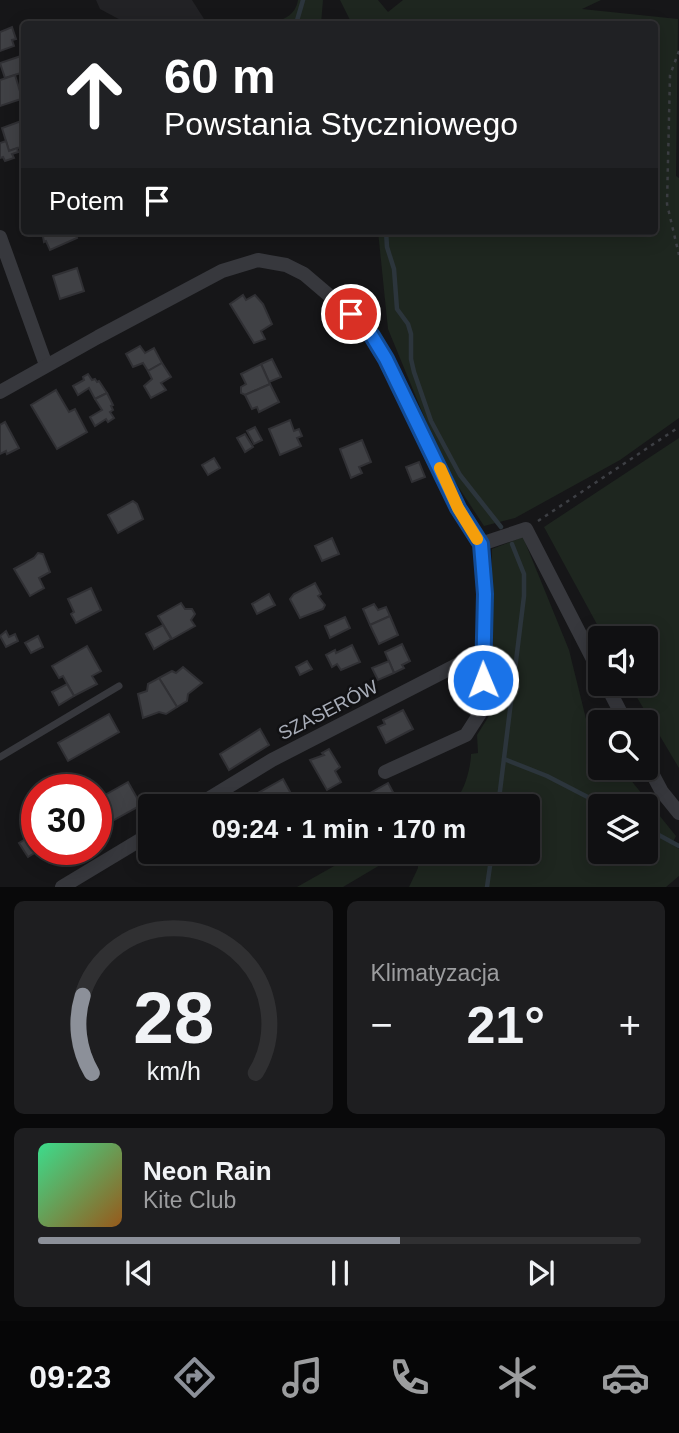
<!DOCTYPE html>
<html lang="pl">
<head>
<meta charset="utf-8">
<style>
	:root { --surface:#101012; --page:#1e1e20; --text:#f1f3f6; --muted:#9c9d9f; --line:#303032; --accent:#8c9099 }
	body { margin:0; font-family:Arial,sans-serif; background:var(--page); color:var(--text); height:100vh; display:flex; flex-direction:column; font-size:26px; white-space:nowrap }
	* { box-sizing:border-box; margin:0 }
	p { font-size:23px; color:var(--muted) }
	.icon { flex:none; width:38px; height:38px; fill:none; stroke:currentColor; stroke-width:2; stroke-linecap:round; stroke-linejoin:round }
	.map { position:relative; height:887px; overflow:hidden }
	.details { display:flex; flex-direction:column; gap:14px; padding:14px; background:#09090a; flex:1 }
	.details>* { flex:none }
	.hud { position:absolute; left:21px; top:21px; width:637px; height:214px; border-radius:7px; box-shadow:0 4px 18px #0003,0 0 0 2px var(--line); background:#202124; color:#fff; overflow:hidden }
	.tools { position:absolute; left:588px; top:626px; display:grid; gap:14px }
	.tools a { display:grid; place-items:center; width:70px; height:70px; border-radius:7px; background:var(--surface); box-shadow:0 4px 18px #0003,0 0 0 2px var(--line); font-size:35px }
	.speed { position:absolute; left:21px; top:774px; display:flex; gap:14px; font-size:35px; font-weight:700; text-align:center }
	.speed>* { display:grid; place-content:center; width:91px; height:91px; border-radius:50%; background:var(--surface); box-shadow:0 4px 18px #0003,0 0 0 2px var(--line); line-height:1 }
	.speed .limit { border:10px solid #d22; background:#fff; color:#111 }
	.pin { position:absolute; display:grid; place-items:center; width:60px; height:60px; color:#fff; margin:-30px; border:4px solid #fff; border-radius:50%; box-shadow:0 2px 7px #0007 }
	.me { position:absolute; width:77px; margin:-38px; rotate:359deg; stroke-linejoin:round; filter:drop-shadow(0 0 5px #0008) }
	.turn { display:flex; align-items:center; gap:24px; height:147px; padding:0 28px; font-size:32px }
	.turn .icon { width:91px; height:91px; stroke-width:2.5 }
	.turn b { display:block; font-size:49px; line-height:60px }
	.then { display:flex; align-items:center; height:66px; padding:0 28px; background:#0003; gap:14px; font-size:26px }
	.big { font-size:52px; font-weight:600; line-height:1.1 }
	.details .card { flex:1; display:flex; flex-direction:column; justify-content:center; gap:10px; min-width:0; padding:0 24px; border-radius:10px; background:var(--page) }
	.details .dial { align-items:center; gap:0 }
	.dial svg { height:182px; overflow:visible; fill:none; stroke:var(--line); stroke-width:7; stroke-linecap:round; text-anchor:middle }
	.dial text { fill:var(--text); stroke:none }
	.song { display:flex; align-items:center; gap:21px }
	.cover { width:84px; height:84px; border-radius:10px; background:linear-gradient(135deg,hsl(150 70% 55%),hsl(30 70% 35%)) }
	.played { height:7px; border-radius:4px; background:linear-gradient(90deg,var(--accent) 60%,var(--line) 60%) }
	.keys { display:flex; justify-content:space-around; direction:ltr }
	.heat { display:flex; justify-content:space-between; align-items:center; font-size:38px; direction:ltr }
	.details .tiles { flex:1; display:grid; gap:14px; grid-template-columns:1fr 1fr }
	.card:last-child { grid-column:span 2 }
	.trip { position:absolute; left:138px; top:794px; width:402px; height:70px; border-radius:7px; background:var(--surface); box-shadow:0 4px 18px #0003,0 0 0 2px var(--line); font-weight:600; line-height:70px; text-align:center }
	.menu { display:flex; height:112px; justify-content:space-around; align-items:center; background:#060607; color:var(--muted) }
	.menu .icon { width:49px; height:49px }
	.menu .current { color:var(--accent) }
	.menu b { font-size:32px; color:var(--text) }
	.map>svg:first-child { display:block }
	.built { fill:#222225 }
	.green { fill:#1e261f; fill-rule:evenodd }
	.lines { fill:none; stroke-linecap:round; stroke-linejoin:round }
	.stream { stroke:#2c353c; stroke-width:4.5 }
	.building { fill:#404145; stroke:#303034; stroke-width:2 }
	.path { stroke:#3d3f44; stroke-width:2.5; stroke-dasharray:3.5 5; stroke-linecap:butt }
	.service { stroke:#37383d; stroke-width:7 }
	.minor { stroke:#37383d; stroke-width:14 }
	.route-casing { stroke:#114b97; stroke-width:18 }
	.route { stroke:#1a73e8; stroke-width:12 }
	.slow { stroke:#f59e0b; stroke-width:12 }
	.labels { text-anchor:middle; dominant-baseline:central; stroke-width:5; stroke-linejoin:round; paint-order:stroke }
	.street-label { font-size:19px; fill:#a8adb8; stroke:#111113 }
</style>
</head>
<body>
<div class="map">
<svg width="679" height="887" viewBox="0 0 679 887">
	<rect width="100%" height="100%" fill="#161618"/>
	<path class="built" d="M96,0H192L204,19L194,24H128L100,9Z"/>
	<g class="green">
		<path d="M298,0H323L321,24H269C283,19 295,17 298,0Z"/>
		<path d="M340,0H378L388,12L403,0H601L582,9L678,19L676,176L679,178V418L620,460L515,518L484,526L444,465L388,329L378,231H654V24H352Z"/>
		<path d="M679,438V768L629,684H646V639H605L544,527Z"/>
		<path d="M523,537L569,650L588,727L600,742V768H621L676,836L672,844L679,849V876L666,887H409L418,868V852H528V807H441C445,804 453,802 457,798C465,789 471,766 471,754L478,753L477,735L492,711V549ZM600,807H646V852H600Z"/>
		<path d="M359,852H402L343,887H297Z"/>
	</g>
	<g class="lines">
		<g class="stream">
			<path d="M296,24L303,0"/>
			<path d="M386,231L387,247L394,269L397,309L408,324L411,334V359L414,372L431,421L460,475L501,527"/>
			<path d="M504,759L547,776L607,807"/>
			<path d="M498,807L524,596V574L512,544"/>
			<path d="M646,828L679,846"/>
			<path d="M487,887L492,852"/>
		</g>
	</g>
	<g class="building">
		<path d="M12,27L16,39L12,40L14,46L0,51V32Z"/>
		<path d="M24,55V72L5,78L0,63Z"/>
		<path d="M15,75L22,98H24L0,106V80Z"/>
		<path d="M24,120V146L9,151L2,128Z"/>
		<path d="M6,141L9,151L17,148L18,152L12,154L14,158L5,161L3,157L0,158V143Z"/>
		<path d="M42,231H77L75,233L77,238L50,250L46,241L44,242Z"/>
		<path d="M77,268L84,291L60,299L53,276Z"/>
		<path d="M243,295L246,300L255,295L263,304L272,324L261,331L265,339L254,343L230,304Z"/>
		<path d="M140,346L145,353L154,348L162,363L148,371L143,363L133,367L126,354Z"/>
		<path d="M272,359L281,377L269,382L261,364Z"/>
		<path d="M162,363L171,377L161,383L166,390L151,398L144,386L152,379L148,371Z"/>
		<path d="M261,364L270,384L245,395L241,393V387L246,384L241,374Z"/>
		<path d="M88,374L92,380L95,379L97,382L99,381L107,393L95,399L89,388L78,395L73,386L84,380L83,377Z"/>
		<path d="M270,384L279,402L259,412L257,407L252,409L245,395Z"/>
		<path d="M56,390L69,412L75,409L87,432L57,449L31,405Z"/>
		<path d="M107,393L113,405L111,406L113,410L110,412L114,418L108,422L106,419L95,426L90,417L102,410L95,399Z"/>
		<path d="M290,420L294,431L299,429L302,436L297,438L301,446L280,455L269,429Z"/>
		<path d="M5,422L19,448L7,454L6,451L0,454V425Z"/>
		<path d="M255,427L262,440L254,444L247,431Z"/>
		<path d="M245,434L253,447L245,452L237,438Z"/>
		<path d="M362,440L371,462L359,467L362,473L351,478L340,449Z"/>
		<path d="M214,458L220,468L208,475L202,465Z"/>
		<path d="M419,462L425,477L412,482L406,467Z"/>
		<path d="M133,501L137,504L143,519L118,533L108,515Z"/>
		<path d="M332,538L339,554L322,561L315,546Z"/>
		<path d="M38,553L43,554L50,572L39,578L44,588L30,596L14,569L34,558Z"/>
		<path d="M315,583L321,594L318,596L325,605L323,609L300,618L290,599L294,594Z"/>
		<path d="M91,588L101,610L76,623L71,614L74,612L68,599Z"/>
		<path d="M269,594L275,605L257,614L252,604Z"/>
		<path d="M181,603L185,609H192L195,614L191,620L195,626L172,639L158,616Z"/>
		<path d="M374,604L378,610L386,607L390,616L370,625L363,609Z"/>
		<path d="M390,616L398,635L379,644L370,625Z"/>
		<path d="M345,617L350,628L330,638L325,626Z"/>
		<path d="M163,625L171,639L154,649L146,634Z"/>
		<path d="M6,631L9,637L15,634L18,641L6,647L0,636Z"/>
		<path d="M38,636L43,647L31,653L25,643Z"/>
		<path d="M402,644L410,661L402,665L404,668L394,673L385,652Z"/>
		<path d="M352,645L360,662L341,670L337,664L332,667L326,655L335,650L336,653Z"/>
		<path d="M87,646L101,671L92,676L97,684L74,696L63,676L59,678L52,666Z"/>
		<path d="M307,661L312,669L300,675L296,667Z"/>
		<path d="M389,661L394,673L378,680L372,668Z"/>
		<path d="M183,667L202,683L188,694L187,701L177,707L159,678L172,671L176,673Z"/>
		<path d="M159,678L177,707L166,714L159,712L143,718L138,694L147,691L148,684Z"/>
		<path d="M67,684L74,696L59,705L52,692Z"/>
		<path d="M403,710L413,729L386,743L378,727L385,724L383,720Z"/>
		<path d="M109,714L119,732L68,761L58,743Z"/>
		<path d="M260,729L269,745L229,770L220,754Z"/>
		<path d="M329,749L340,767L335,771L341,782L327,790L310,760L324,755L322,753Z"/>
		<path d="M283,779L295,801L285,807H245L242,802Z"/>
		<path d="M128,782L141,805L105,825L96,811V800Z"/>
		<path d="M388,783L401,807H370L365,796Z"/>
		<path d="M37,832V849H41L28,857L19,843Z"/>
		<path d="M41,849H62L63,850L59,856L55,855L48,860Z"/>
	</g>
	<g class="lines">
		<g class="path">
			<path d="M679,51L670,75L667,204L679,255"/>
			<path d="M538,521L679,427"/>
		</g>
		<path class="service" d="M0,757L119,686"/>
		<g class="minor">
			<path d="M0,237L46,365"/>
			<path d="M0,392L98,337L222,271L258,260L286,265L304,274L351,314L372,336L386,359L458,508L481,544L485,595L482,652L484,707L466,735L385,772"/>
			<path d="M481,544L526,529L600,673"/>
			<path d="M606,684L626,723"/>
			<path d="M646,762L662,792L679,813"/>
			<path d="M195,807L272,760L482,652"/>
			<path d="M62,887L150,834"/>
		</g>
	</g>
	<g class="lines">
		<defs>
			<path id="route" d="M351,314L372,336L386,359L458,508L481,544L485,594L483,680"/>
		</defs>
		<use href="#route" class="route-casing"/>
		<use href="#route" class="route"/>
		<path class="slow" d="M440,468L458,508L477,539"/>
	</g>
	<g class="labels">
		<g class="street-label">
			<text transform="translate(328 710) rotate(-27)">SZASERÓW</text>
		</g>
	</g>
</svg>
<div class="tools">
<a><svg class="icon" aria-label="sound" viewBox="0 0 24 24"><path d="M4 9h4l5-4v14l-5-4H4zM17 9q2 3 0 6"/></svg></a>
<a><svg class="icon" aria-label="search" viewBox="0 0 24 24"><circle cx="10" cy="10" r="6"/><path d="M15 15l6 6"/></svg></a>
<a><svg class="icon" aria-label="layers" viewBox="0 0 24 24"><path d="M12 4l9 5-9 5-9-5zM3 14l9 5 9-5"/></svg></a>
</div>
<div class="speed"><div class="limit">30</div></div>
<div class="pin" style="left:351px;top:314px;background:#d93025"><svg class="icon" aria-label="arrive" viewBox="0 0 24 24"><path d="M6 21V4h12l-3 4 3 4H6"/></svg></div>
<svg class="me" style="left:483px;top:680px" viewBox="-20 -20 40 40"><circle r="17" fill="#1a73e8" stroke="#fff" stroke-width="3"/><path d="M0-11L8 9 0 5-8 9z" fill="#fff"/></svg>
<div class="trip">09:24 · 1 min · 170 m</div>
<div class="hud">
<div class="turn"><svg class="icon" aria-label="ahead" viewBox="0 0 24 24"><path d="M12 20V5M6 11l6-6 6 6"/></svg><div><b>60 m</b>Powstania Styczniowego</div></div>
<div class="then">Potem<svg class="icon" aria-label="arrive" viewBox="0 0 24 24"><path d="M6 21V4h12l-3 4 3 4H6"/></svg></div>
</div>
</div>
<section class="details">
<div class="tiles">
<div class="card dial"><svg viewBox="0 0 100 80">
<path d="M14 69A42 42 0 1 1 86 69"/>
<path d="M14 69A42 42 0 0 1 10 35" stroke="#8c9099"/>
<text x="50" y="56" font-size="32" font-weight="700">28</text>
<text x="50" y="72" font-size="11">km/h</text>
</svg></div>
<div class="card"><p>Klimatyzacja</p>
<div class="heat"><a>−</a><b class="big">21°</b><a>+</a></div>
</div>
<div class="card">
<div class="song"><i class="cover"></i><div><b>Neon Rain</b><p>Kite Club</p></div></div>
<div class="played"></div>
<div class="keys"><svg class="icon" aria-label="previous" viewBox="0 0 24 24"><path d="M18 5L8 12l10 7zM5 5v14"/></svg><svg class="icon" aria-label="pause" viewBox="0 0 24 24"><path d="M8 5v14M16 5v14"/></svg><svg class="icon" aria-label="next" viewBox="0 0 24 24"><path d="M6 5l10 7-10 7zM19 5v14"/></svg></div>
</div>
</div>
</section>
<nav class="menu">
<b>09:23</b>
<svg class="icon current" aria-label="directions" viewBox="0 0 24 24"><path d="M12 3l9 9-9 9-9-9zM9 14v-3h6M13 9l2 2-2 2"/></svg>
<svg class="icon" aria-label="music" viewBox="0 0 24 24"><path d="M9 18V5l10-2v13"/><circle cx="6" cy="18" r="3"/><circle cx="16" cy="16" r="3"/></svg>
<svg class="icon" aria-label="phone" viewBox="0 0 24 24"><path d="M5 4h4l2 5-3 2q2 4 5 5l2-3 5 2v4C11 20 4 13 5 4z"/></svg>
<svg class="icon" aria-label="climate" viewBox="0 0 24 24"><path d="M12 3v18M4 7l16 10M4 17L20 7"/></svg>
<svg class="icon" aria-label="car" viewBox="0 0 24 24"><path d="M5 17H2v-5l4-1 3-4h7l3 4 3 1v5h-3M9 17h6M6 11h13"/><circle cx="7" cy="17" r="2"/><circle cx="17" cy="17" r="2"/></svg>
</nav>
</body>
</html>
